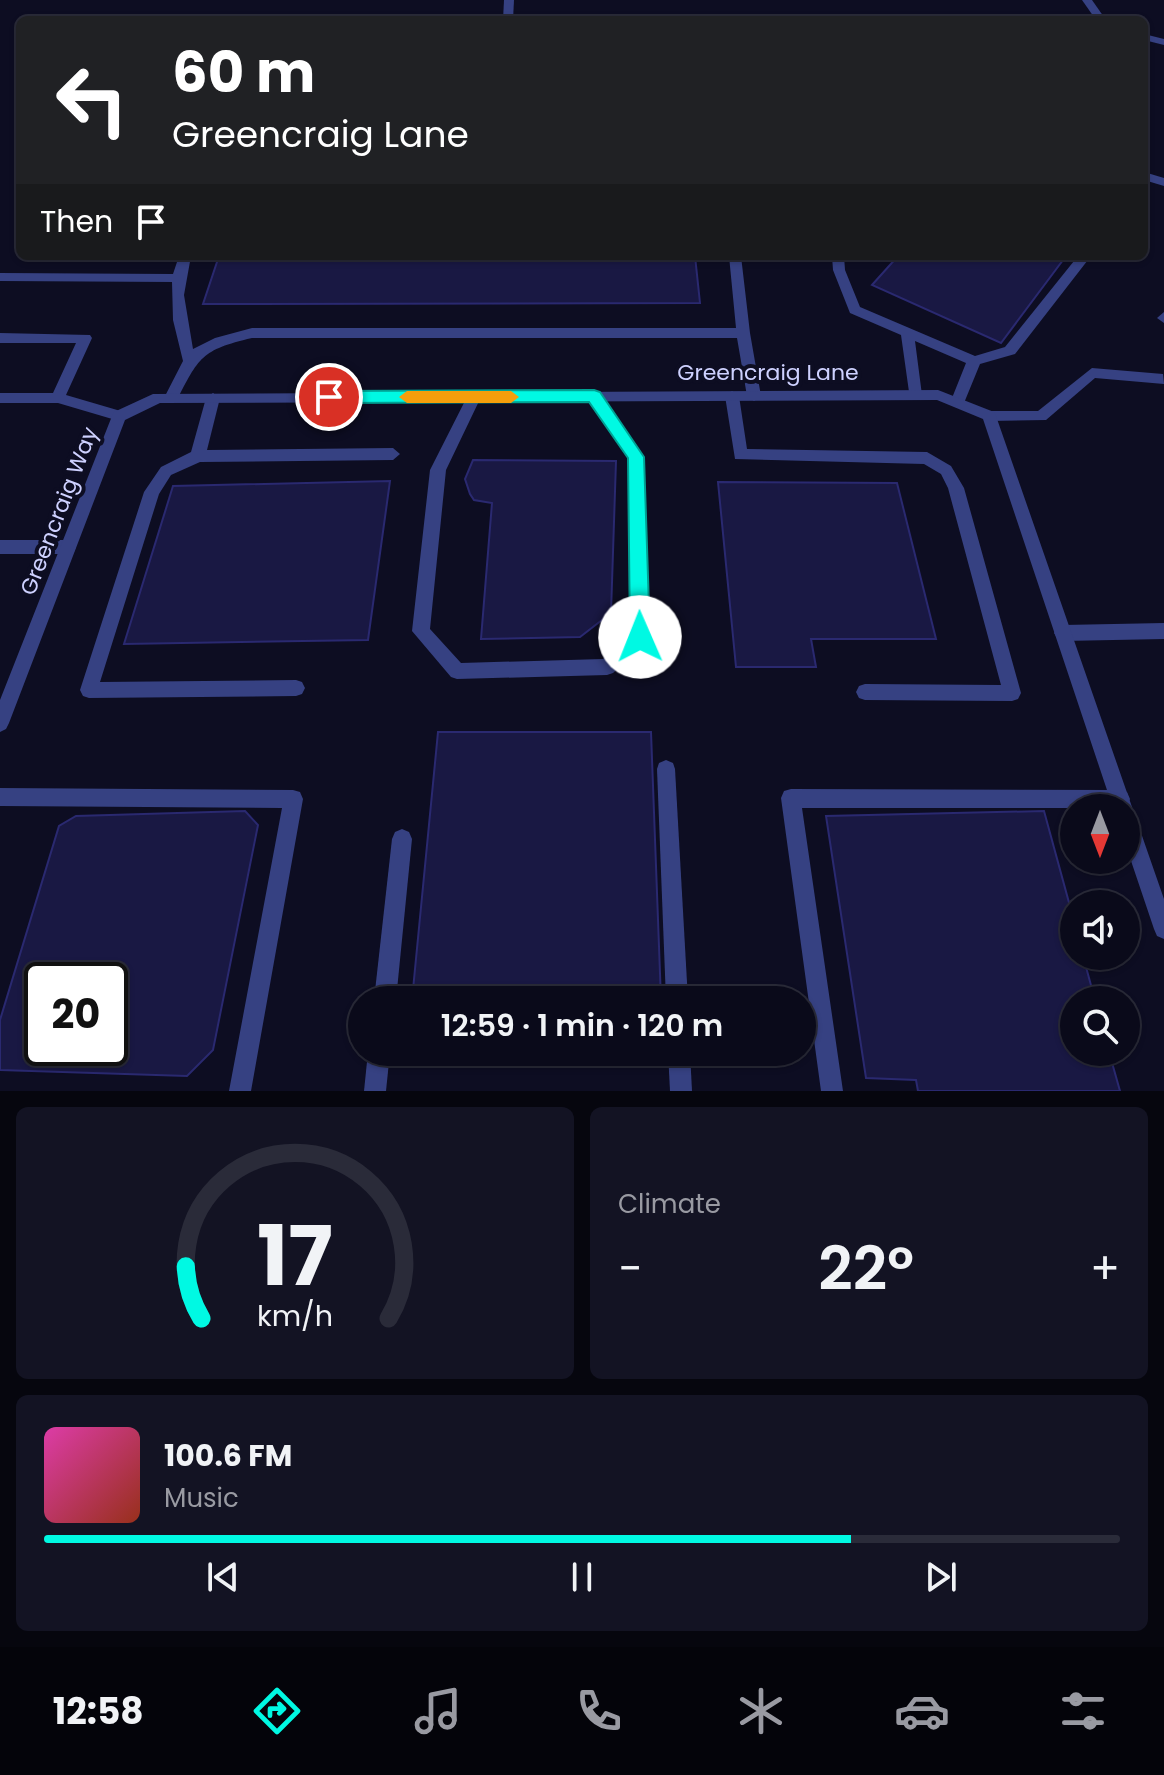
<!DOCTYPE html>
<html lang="en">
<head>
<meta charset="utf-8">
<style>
	:root { --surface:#0a0a1a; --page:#131323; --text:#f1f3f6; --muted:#999aa2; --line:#2a2b39; --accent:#00f9e3 }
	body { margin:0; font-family:Poppins,sans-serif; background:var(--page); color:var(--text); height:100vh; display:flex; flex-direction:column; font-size:30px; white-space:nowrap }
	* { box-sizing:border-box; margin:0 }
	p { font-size:26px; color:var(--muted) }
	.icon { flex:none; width:44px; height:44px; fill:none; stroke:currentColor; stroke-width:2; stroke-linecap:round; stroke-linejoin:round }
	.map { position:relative; height:1091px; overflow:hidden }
	.side { display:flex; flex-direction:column; gap:16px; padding:16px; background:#06060e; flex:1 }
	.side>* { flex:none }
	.top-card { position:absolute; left:16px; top:16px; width:1132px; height:244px; border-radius:12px; box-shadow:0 2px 6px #0004,0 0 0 2px var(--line); background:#202124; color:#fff; overflow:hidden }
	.needle { width:52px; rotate:180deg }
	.tools { position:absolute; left:1060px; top:794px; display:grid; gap:16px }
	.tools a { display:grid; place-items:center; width:80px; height:80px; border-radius:50%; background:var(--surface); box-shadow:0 2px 6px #0004,0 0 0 2px var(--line); font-size:40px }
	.speed { position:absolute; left:24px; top:962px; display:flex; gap:16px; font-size:40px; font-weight:700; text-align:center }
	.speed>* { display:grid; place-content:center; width:104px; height:104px; border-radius:50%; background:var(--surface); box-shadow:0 2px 6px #0004,0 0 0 2px var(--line); line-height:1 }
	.speed .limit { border:4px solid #111; border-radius:12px; background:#fff; color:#111 }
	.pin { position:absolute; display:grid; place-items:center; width:68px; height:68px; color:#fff; margin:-34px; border:4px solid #fff; border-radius:50%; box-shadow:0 2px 8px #0007 }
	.me { position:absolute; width:88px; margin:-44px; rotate:359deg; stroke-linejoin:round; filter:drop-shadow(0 0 6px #0008) }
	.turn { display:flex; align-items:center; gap:28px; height:168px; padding:0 24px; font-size:36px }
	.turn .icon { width:104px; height:104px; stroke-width:2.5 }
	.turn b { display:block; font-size:56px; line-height:68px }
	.then { display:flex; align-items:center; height:76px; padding:0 24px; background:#0003; gap:16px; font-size:30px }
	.big { font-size:60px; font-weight:600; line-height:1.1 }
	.side .card { flex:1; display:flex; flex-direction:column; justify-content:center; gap:12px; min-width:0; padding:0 28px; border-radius:12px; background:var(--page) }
	.side .dial { align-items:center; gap:0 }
	.dial svg { height:208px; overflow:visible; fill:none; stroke:var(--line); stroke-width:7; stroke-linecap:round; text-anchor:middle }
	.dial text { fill:var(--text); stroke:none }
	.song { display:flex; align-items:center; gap:24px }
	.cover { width:96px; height:96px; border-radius:12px; background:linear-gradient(135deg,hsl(320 70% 55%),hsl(10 70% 35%)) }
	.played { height:8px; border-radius:4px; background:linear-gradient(90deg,var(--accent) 75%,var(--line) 75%) }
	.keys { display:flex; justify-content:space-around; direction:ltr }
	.heat { display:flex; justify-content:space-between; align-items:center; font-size:44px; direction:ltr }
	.side .tiles { flex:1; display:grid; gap:16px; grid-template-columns:1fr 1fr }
	.card:last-child { grid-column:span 2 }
	.trip { position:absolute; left:348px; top:986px; width:468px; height:80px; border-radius:40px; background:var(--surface); box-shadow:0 2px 6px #0004,0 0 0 2px var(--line); font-weight:600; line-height:80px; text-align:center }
	.menu { display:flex; height:128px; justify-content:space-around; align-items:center; background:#04040a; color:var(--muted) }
	.menu .icon { width:56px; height:56px }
	.menu .current { color:var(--accent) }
	.menu b { font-size:36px; color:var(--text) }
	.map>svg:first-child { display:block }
	.building { fill:#191843; stroke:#2a2970; stroke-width:2; fill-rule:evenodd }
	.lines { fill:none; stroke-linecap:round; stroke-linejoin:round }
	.lane { fill:#364182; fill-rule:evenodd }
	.street { fill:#364182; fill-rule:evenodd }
	.route { fill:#00f9e3; stroke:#00a294; stroke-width:2 }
	.slow { fill:#f59e0b }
	.labels { text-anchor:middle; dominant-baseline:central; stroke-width:8; stroke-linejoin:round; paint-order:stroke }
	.street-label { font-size:22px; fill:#ced1ff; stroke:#0d0d22 }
</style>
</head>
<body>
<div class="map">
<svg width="1164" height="1091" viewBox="0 0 1164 1091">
	<rect width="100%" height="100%" fill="#0d0d22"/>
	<g class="building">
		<path d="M219,256H695L700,303L203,304Z"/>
		<path d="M898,256H1066L1001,343L872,285Z"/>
		<path d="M473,460L616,461L611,613L580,637L481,639L492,503L474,500L470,494L465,479Z"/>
		<path d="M390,481L368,640L124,644L173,486Z"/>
		<path d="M718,482L897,483L936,639H811L816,667H736Z"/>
		<path d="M438,732H651L661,1000H412Z"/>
		<path d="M245,811L258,825L213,1050L187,1076L0,1070V1020L59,826L76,816ZM42,980H110V1048H42Z"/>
		<path d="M1044,811L1074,921V956H1083L1095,1000H1074V1052H1109L1120,1091H918L916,1080L866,1078L826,816Z"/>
	</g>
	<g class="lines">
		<g class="lane">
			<path d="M504,0H514L513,20H503Z"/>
			<path d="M1082,0H1092L1106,20H1096Z"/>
			<path d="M1144,34L1164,39V45L1144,40Z"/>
			<path d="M1144,172L1164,178V186L1144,180Z"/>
			<path d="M179,256H191L184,295L193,349L215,338L252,328H736L729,256H741L750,333L761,396L754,401L747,396L737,338H252C201,350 199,357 176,402L171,403L164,398L183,361L173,320L172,282L0,281V273L173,274Z"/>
			<path d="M832,256H844L845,270L860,307L975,356L1005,347L1078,256H1091L1015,354L980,364L964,403L957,408L950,403L966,363L915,341L922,395L915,400L910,399L901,335L850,313L833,270Z"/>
			<path d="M1164,312V323L1157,318Z"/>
			<path d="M0,333L90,335L92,338L66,395L124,412L126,416L124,420L119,421L58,403H0V393H53L76,343H0Z"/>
			<path d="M1092,368L1163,374L1164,384L1095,378L1046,420L989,421L982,416L989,411H1038Z"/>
			<path d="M594,391L599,392L643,457L649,637L646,642L613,673L607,675L457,679L451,677L412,631L430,470L469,393L474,392L481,397L446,470L430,629L461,663L603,659L631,634L629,458L587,396Z"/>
			<path d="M732,391L739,396L747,449L927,452L951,466L964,488L1021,693L1018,699L1012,701L865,700L859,698L856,692L859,686L865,684L1001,685L948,488L941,474L924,464L735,459L725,396Z"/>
			<path d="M213,393L220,398L207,450L393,448L400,454L393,460L200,462L171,475L159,494L100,682L296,680L302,682L305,688L302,694L296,696L89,698L83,696L80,690L144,492L161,467L191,452L206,398Z"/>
			<path d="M0,540H68L74,542L76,547L74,552L68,554H0Z"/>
			<path d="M1164,623V639L1063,641L1057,638L1054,633L1057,628L1063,625Z"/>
			<path d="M666,760L673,763L675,769L688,1000H666L657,769L659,763Z"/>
			<path d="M0,788L293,790L300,792L303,799L251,1091H229L282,808L0,806Z"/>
			<path d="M791,789L1120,790L1127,792L1130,799L1127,806L1121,808H802L843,1091H821L781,798L784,791Z"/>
			<path d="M402,829L409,832L412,839L396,1000H374L392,839L395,832Z"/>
			<path d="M368,1052H390L386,1091H364Z"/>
			<path d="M668,1052H690L692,1091H670Z"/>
		</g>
		<path class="street" d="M938,390L994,412L996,416L1164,899V939L1157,936L1154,929L1126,846V808H1113L983,419L937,400L160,403L125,420L9,723L6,729L0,732V700L112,416L114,412L153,394Z"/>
	</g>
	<path class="route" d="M594,390L600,392L644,457L650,637L647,643L640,646L633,643L630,637L628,458L589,402L329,403L321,397L329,391Z"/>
	<path class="slow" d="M407,391H511L519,397L511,403H407L399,397Z"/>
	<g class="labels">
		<g class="street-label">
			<text x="768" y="372">Greencraig Lane</text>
			<text transform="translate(59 511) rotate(-69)">Greencraig Way</text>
		</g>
	</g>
</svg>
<div class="tools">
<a><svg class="needle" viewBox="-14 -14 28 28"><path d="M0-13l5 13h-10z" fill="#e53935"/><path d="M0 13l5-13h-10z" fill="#999aa2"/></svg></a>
<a><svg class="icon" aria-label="sound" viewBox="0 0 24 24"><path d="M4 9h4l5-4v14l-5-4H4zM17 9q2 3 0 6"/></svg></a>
<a><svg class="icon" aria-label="search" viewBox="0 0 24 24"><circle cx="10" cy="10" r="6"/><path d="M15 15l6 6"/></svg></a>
</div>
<div class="speed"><div class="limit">20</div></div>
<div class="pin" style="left:329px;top:397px;background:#d93025"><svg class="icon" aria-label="arrive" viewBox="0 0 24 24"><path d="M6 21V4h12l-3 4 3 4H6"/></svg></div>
<svg class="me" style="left:640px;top:637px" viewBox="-20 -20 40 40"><circle r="19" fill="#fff"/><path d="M0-13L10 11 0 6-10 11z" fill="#00f9e3"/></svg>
<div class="trip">12:59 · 1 min · 120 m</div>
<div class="top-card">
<div class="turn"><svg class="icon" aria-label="left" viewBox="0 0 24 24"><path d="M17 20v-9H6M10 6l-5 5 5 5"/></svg><div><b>60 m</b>Greencraig Lane</div></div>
<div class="then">Then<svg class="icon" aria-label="arrive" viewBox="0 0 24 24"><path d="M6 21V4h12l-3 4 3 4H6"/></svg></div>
</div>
</div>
<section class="side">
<div class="tiles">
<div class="card dial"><svg viewBox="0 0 100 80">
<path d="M14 69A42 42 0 1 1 86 69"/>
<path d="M14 69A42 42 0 0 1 8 49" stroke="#00f9e3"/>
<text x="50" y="56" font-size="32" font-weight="700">17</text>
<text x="50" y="72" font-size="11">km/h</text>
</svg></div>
<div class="card"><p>Climate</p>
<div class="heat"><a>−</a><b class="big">22°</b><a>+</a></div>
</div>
<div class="card">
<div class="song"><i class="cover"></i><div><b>100.6 FM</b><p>Music</p></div></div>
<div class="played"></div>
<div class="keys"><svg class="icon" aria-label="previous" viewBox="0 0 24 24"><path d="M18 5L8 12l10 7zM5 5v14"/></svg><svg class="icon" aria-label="pause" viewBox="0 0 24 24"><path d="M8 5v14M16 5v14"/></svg><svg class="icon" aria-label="next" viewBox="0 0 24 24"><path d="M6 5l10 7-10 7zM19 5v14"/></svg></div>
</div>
</div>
</section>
<nav class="menu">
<b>12:58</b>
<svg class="icon current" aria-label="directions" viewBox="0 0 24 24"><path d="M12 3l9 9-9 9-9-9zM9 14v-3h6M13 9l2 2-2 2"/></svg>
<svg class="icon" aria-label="music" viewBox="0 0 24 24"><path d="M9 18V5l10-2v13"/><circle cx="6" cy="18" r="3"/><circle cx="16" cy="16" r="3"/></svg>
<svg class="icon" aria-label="phone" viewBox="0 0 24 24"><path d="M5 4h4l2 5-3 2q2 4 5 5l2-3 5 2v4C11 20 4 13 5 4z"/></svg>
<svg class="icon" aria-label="climate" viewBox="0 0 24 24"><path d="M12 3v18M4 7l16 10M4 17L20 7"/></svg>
<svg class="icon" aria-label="car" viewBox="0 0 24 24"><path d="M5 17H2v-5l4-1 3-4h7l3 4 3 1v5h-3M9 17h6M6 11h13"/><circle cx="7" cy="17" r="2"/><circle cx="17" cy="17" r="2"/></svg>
<svg class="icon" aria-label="filters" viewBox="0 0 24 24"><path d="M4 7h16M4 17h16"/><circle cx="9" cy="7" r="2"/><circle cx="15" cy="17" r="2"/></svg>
</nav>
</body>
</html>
